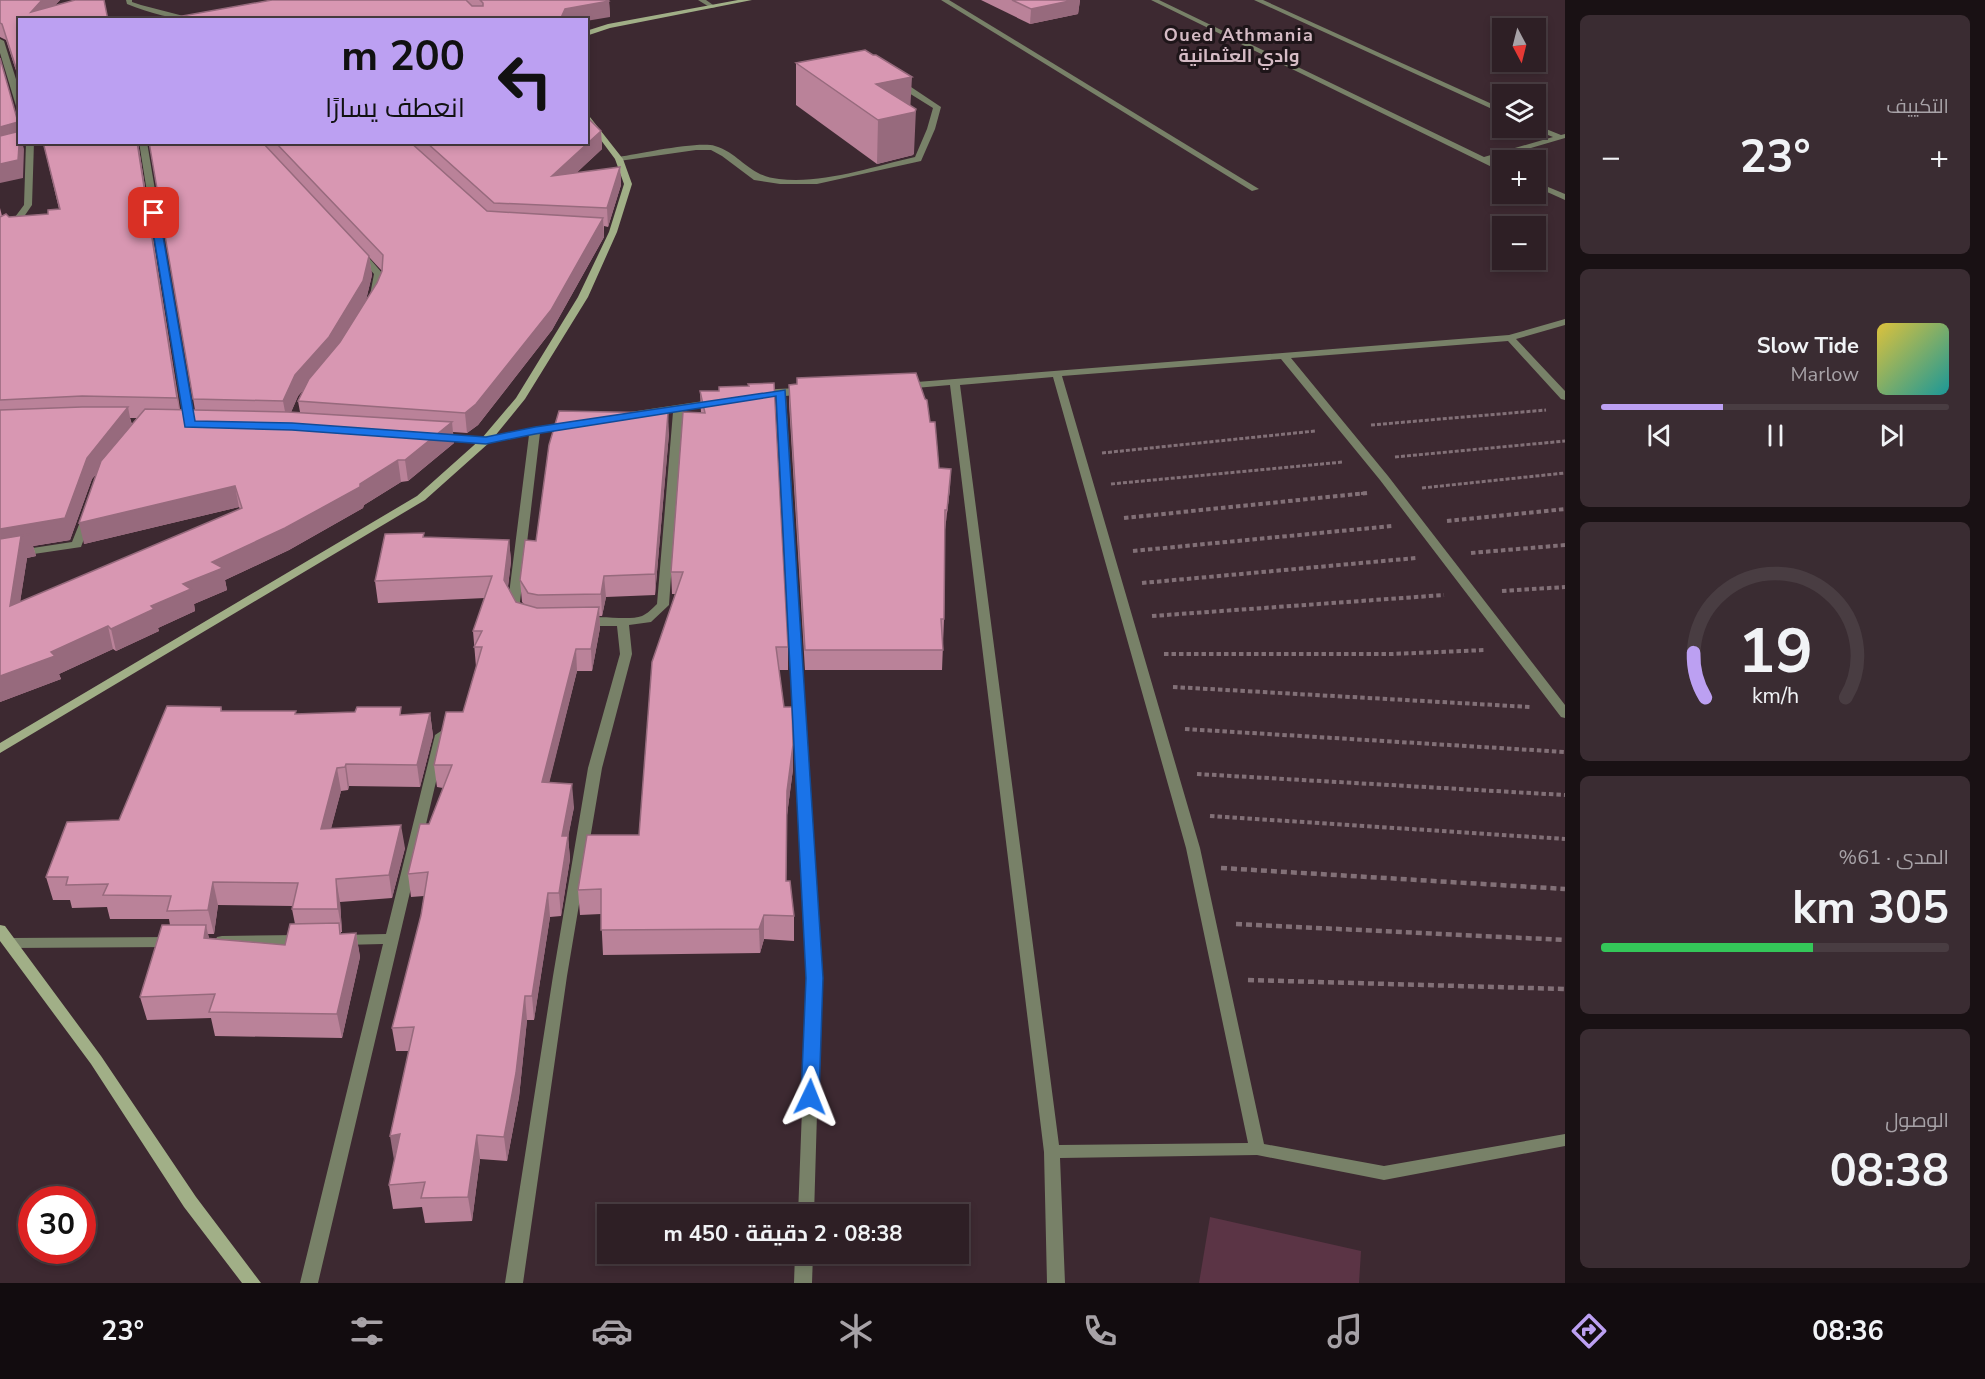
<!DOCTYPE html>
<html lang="ar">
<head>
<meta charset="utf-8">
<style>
	:root { --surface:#2e1f25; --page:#3a2c32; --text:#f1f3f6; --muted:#a7a2a7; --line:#493d42; --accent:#bca0f2 }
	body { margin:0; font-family:"Nunito Sans",Cairo,sans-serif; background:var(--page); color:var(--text); direction:rtl; height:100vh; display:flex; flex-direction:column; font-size:22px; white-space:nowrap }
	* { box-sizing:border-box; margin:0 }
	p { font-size:20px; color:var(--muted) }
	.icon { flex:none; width:33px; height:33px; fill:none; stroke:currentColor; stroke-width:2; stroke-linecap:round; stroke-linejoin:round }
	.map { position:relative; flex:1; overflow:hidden; direction:ltr }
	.side { display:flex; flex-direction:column; gap:15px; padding:15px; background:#191114; width:420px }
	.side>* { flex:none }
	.top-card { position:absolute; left:18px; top:18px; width:570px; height:126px; border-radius:0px; box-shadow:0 3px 9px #0003,0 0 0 2px var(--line); direction:rtl; background:#bca0f2; color:#111; overflow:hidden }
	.needle { width:39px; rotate:173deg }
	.tools { position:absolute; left:1492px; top:18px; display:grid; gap:12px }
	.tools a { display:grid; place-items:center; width:54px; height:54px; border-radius:0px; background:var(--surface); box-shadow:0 3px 9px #0003,0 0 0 2px var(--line); font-size:30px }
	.speed { position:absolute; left:18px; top:1186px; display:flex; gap:12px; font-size:30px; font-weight:700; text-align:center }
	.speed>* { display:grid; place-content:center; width:78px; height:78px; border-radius:50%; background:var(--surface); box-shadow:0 3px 9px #0003,0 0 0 2px var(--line); line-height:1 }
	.speed .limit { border:9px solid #d22; background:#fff; color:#111 }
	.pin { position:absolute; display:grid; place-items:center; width:51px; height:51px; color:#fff; margin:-26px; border-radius:12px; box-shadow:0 3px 9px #0006 }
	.me { position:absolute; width:66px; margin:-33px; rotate:2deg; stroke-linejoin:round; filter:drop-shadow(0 0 4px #0008) }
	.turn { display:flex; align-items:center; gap:21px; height:126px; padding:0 24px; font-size:27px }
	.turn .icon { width:78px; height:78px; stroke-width:2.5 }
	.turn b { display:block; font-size:42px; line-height:51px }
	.big { font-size:45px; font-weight:700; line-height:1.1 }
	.side .tile { flex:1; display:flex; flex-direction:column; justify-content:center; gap:9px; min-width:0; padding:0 21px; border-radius:9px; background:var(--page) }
	.side .dial { align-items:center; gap:0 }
	.dial svg { height:156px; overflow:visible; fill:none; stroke:var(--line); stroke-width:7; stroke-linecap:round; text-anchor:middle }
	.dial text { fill:var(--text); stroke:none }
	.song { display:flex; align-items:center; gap:18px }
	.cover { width:72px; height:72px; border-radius:9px; background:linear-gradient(135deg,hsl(50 70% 55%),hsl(180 70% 35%)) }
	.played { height:6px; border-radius:3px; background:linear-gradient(90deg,var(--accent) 35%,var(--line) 35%) }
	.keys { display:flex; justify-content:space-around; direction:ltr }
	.heat { display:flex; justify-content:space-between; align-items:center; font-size:33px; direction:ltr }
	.charge { height:9px; border-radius:4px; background:linear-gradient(90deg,#34c759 61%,var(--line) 0) }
	.trip { position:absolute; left:597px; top:1204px; width:372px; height:60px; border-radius:0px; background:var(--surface); box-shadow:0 3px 9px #0003,0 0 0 2px var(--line); font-weight:700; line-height:60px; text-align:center; direction:rtl }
	.menu { display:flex; height:96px; justify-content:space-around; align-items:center; background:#120c0f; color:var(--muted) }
	.menu .icon { width:42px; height:42px }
	.menu .on { color:var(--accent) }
	.menu b { font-size:27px; color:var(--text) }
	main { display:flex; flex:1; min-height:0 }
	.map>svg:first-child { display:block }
	.green { fill:#5b3445 }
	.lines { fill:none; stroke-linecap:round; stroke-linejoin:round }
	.path-far2 { stroke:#827077; stroke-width:3; stroke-dasharray:4 2; stroke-linecap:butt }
	.path-far1 { stroke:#827077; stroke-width:4; stroke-dasharray:4.5 3; stroke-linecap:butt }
	.path { stroke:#827077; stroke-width:4.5; stroke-dasharray:6 4; stroke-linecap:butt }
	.lane { fill:#788168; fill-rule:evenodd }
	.street { fill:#788168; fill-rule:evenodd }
	.secondary { fill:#a1af87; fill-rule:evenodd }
	.wall { fill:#ba8299; fill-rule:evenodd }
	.shaded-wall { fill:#976a7d }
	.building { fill:#d897b2; stroke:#976a7d; stroke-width:1.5 }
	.route { fill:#1a73e8; stroke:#114b97; stroke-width:1.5 }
	.labels { text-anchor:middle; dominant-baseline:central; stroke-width:6; stroke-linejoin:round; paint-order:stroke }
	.far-district-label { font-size:18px; font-weight:bold; letter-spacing:1.5px; fill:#d5bbc5; stroke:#1e1519 }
</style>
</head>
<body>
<main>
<section class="side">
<div class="tile"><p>التكييف</p>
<div class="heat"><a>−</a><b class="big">23°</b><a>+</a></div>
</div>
<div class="tile">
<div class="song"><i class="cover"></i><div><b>Slow Tide</b><p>Marlow</p></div></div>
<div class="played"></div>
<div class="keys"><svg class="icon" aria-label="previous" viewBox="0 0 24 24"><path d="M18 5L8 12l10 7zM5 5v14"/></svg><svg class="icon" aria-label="pause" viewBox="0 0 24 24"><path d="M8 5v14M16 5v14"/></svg><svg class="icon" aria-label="next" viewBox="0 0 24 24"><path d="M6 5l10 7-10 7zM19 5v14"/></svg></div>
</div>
<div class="tile dial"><svg viewBox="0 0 100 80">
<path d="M14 69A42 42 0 1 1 86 69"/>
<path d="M14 69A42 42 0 0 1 8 46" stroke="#bca0f2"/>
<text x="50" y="56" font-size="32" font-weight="700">19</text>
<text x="50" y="72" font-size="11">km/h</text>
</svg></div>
<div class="tile"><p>المدى · 61%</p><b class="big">305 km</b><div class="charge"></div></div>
<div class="tile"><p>الوصول</p><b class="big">08:38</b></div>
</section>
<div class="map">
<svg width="1565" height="1283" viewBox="0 0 1565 1283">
	<rect width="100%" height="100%" fill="#3d2931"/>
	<path class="green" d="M1210,1217L1361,1251L1359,1283H1199Z"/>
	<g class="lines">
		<g class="path-far2">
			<path d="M1371,425L1546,410"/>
			<path d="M1102,453L1315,431"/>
			<path d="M1395,457L1565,441"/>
			<path d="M1111,484L1343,462"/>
			<path d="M1422,488L1565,473"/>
			<path d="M1355,494L1367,493"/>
		</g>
		<g class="path-far1">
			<path d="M1124,518L1367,493"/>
			<path d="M1447,521L1565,509"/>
			<path d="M1133,551L1392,526"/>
			<path d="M1471,553L1565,545"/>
			<path d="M1142,583L1416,558"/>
			<path d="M1502,591L1565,587"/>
			<path d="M1152,616L1444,595"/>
			<path d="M1164,654H1392L1486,650"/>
			<path d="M1173,687L1530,707"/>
			<path d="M1185,729L1565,752"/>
			<path d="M1197,774L1565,795"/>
			<path d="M1210,816L1565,839"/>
		</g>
		<g class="path">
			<path d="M1221,868L1565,889"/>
			<path d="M1236,924L1565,940"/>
			<path d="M1248,980L1565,989"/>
		</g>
		<path class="lane" d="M896,81H902L941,107L935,129L921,161L817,184H780L754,180L722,156L711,150H696L619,161L615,159L619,157C639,154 698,141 715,146C741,154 748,176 779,179C824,184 871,167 915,157L927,129L933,108L896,85Z"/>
		<g class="street">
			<path d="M126,0H132V2L141,5L199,20C175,20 149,13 127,4Z"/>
			<path d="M698,0H706L716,7L711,8Z"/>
			<path d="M941,0H949L1259,189L1252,191Z"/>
			<path d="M1151,0H1159L1484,157L1553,137L1533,129L1536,128V125L1561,135L1565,134V138L1490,160L1503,166V171H1500Z"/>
			<path d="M1254,0H1263L1503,109V114Z"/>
			<path d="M0,39L4,41L20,92V108L16,106L0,53Z"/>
			<path d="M26,142H34L32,205L21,221L0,238V230L15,217L24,205Z"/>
			<path d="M139,142H147L194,424L189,427L184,424Z"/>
			<path d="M1536,182L1565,194V200L1536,187Z"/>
			<path d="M361,251L364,252L383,274L378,297L375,298L370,295L374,274L357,254Z"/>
			<path d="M1565,319V325L1516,339L1565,391V400L1561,399L1508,341L1291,358L1388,476L1565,705V718L1561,717L1380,480L1281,359L1062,376L1200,848L1264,1144L1384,1166L1565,1134V1146L1384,1180L1257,1155L1060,1158L1065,1283H1047L1044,1152L950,385L904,389L899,386L904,383L1509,335ZM1053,377L1186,848L1248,1143L1059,1145L960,385Z"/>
			<path d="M803,388L808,391L807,393L786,396L821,978L814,1215H798L807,978L776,397L761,398L756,395C768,387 789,389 803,388Z"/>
			<path d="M717,399L722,402L721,404L683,410L669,605L651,622L629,625L632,654L602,768L567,976L523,1283H505L553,976L588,768L620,654L617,626H585L579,622C591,612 625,622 642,616C647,614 653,608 657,604L673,412L630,418L625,415L630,412Z"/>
			<path d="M569,422L574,425L573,427L540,433L520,602L527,613L521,617L517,615L508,602L529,435L486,443L438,440L433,437L438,434L486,437Z"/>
			<path d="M87,514L92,517L81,547L0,559V553L72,542L82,517Z"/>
			<path d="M441,731L447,735L318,1283H300L383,944L342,945L337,944L335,940L337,936L342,935L386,934L435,735Z"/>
			<path d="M301,935L306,936L308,940L306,944L301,945L222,946L217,945L215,941L217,937L222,936Z"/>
			<path d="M172,937L177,938L179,942L177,946L172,947L10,948L5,947L3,943L5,939L10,938Z"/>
			<path d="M795,1254H813L812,1283H794Z"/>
		</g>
		<g class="secondary">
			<path d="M738,0H752L610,28L586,36V31L608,24Z"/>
			<path d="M586,112L623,159L632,184L617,232L588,297L525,399L490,442L425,500L0,753V743L417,496L482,438L516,398L578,297L609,232L624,184L615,159L586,120Z"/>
			<path d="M0,925L5,926L101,1056L196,1197L261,1283H242L184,1207L91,1064L0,941Z"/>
		</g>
	</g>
	<g class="wall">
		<path d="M0,0H60L55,5L20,20V83L6,40L0,37Z"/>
		<path d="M272,0H608L609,1L610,17Z"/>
		<path d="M981,0H1080L1078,14L1030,24Z"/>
		<path d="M796,63L910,106L914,153L913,155L877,164L796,105Z"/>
		<path d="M601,131L602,149L576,173L620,167L621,185L608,227L604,226V237L552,330L478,425L467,433L453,432L454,443L408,481L401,482L364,505L363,508L289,550L225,580L227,590L194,604L195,611L158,628L159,631L116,651L113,649L59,674L61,679L0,702V208L2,216L9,217L48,214L59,209L43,142H138L180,409L195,410L149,142H586ZM369,257L382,271L377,283L355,318L366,300L372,275ZM304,389L298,401L300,412H291L298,396ZM130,418H137L132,424ZM97,473L84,544L239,507L240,509L20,602L27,558L36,556L33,546L70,540L92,479Z"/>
		<path d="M789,385L939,468L950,488L945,530L944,619L942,670H805L789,403Z"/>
		<path d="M700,391L788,647V670H779L784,707L793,745V769L787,815L786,881L794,916V941L764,939L760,953L603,955L601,914L580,915L578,890L639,835L675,594H672L671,572L701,413Z"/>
		<path d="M669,433L655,595L606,597L602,616H599L600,628L592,671H577L549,782L574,807L568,836L570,859L561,916L550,917L534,1020H527L519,1097L507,1161L480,1159L472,1221L425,1223L422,1207L393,1209L389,1185L395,1160L409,1051H396L392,1028L421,915L424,896L411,897L408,874L429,824L443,788L437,787L434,765L463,712L476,667L473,631L485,598L378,603L375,581L424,533V537L509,540L511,561L508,587L516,602L524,604L522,602L520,580L536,541Z"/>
		<path d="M221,707L222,711H296V714L402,715L430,713L433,736L420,787L349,786L348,790L341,791L331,828L405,848L392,898L340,902L342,932H341V934L356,933L360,957L342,1038L215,1036L211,1018L147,1020L140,997L170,925L169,919H110L107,907L72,908L70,900H53L46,877L119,820ZM218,905L293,906L292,909L295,924L285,945L209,938L208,934H214Z"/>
	</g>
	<g class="shaded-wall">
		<path d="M42,0H60L42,20L31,12Z"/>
		<path d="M1074,0H1080L1078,14L1030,24L1031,9Z"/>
		<path d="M609,1L610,17L586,21V20H560L565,9Z"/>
		<path d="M20,67V82L16,68Z"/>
		<path d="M912,77L910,113L916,109L914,153L913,155L877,164L878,120L876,84Z"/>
		<path d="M18,122L20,128V142H22L24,149L23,178L0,183V127Z"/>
		<path d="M601,131L602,149L553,195L552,176Z"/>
		<path d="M137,142H138L181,419L177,398Z"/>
		<path d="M620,167L621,185L608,227L607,208Z"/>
		<path d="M603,218L604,237L552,330L478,425L467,433L465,413Z"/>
		<path d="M369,256L372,275L366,300L332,357L298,396L287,422L283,401L295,375Z"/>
		<path d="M128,407L132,428L92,479L70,540L33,546L36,556L27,558L16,628L10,606L0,551V529L87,458Z"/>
		<path d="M668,413L669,433L655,595V574Z"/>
		<path d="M452,422L454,443L408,481L405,460Z"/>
		<path d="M398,460L401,482L364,505L363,508L289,550L225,580L227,590L194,604L195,611L158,628L159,631L116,651L111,629L151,606L183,584L212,562L360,484Z"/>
		<path d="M951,469L950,488L945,530L947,510Z"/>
		<path d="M235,486L239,507L84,544L79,523Z"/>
		<path d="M509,540L511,561L506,602L504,580Z"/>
		<path d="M604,576L606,597L602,616L601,594Z"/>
		<path d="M599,607L600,628L592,671L591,649Z"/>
		<path d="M108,626L113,649L59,674L61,679L0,702V676Z"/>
		<path d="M576,649L577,671L544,804L542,782Z"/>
		<path d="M430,713L433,736L420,787L417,765Z"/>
		<path d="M793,745V769L787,815V791Z"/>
		<path d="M346,764L349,786L348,790L345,767Z"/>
		<path d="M337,768L341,791L325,852L321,829Z"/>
		<path d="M572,784L574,807L564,859L562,836Z"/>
		<path d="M401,825L405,848L392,898L389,875Z"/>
		<path d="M568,836L570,859L561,916L559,893Z"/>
		<path d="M336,879L340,902L342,932L338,909Z"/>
		<path d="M213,882L218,905L214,934L208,910Z"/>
		<path d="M548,893L550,917L534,1020L532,996Z"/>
		<path d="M764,915V939L760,953L759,929Z"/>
		<path d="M206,925L211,948L204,938Z"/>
		<path d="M356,933L360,957L342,1038L337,1014Z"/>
		<path d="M525,996L527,1020L519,1097L507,1161L504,1137Z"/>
		<path d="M400,1134L394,1160L390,1136Z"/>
		<path d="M477,1135L480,1159L472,1221L468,1197Z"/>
	</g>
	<g class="building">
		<path d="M0,0H42L31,12L75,0H104L108,20H20V67L16,68L2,24L0,23Z"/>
		<path d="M272,0H466L472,6H483V3L480,0H608L609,1L565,9L560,20H160Z"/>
		<path d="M1012,0H1074L1031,9Z"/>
		<path d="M865,50L873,55H876L912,77L876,84L916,109L915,112L878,120L796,63Z"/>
		<path d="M0,58L18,122L0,127Z"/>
		<path d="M586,116L601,131L552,176L620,167L607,208L494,203L426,142H586Z"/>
		<path d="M20,131L18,160L0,164V136Z"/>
		<path d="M43,142H137L177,398L82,396L0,400V217L6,214L9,217L48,214V210L60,209Z"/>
		<path d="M149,142H262L369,256L363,281L329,337L295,375L283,401L193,399Z"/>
		<path d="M275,142H410L487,211L603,218L551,310L476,404L465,413L298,401L309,379L340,342L377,283L382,271L383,255Z"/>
		<path d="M916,373L925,399L927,400L930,422H935L939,468L951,469L947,510H945L944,619H941L943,650H805L789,385L797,384V378Z"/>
		<path d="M774,383L788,647H776L784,707H792L793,745L787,791L786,881H790L794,916L764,915L759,929L601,930V889L578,890L587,835H639L652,662L683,572H671L683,412L705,413L700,391H719V387L749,386L748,384Z"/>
		<path d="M82,407H128L87,458L65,518L0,529V410Z"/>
		<path d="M145,409L288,412L452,422L405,460H398L360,484V487L285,528L212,562L223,568L183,584L191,589L151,606L154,609L111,629L108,626L51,652L55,656L0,676V539L30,534L21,536L10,606L242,508L235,486L79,523L101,461Z"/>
		<path d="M559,411L668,413L655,574L604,576L601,594L538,595L528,593L520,580L525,540L536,541L549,445Z"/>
		<path d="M424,533L423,537L509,540L504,580L516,602L537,608L599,607L591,649H576L542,782L572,784L562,836H568L559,893H548L532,996H525L516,1073L504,1137L477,1135L468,1197L421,1198L425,1182L389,1185L400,1134L390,1136L414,1027L392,1028L421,915L428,872L408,874L420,824H429L452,765H434L446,712H463L482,647H474L482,631H473L492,576L375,581L385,534Z"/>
		<path d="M167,706L221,707V711H296L295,714L355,712L357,707H401L400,715L430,713L417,765L346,764L345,767L337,768L321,829L401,825L389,875L336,879L338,909H292L298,883L213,882L208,910L167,911L171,896L103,895L108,884L66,885L68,877H46L67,822L119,820Z"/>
		<path d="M339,923L340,934L356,933L337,1014L209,1012L215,994L140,997L162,925H206L204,938L285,945L290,924Z"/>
	</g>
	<path class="route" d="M154,210L159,213L195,421L292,423L486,437L535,427L785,390L823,978L819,1097L816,1102L810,1104L804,1102L801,1097L806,978L776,396L535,434L486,444L292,430L185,427L150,213Z"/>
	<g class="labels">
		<g class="far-district-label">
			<text x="1239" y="35">Oued Athmania<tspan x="1239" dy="21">وادي العثمانية</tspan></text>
		</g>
	</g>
</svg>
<div class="tools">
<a><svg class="needle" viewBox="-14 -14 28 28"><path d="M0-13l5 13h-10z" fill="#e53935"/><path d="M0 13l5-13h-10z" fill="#a7a2a7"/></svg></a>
<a><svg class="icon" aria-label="layers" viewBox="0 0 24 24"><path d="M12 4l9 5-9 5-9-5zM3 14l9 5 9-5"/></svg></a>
<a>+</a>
<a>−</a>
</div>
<div class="speed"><div class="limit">30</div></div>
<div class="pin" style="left:154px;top:213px;background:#d93025"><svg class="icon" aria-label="arrive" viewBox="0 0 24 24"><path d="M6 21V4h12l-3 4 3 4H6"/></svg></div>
<svg class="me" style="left:810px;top:1097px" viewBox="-20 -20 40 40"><path d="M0-17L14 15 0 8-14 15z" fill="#1a73e8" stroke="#fff" stroke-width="4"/></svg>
<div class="trip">08:38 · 2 دقيقة · 450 m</div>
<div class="top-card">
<div class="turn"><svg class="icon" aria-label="left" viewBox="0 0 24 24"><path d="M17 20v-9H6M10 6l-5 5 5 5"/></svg><div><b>200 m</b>انعطف يسارًا</div></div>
</div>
</div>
</main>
<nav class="menu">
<b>08:36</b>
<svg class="icon on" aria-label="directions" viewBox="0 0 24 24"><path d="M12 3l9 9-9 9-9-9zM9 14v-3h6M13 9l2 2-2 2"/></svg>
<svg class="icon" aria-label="music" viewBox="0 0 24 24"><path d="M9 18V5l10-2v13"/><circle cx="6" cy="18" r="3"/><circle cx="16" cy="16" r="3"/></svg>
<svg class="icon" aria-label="phone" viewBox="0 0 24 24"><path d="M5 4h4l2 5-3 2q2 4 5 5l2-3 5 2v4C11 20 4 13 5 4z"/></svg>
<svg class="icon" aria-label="climate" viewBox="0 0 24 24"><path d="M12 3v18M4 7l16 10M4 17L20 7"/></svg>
<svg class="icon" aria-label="car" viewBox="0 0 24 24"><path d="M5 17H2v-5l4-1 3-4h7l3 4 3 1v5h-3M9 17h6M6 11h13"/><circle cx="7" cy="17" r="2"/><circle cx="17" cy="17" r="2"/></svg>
<svg class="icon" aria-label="filters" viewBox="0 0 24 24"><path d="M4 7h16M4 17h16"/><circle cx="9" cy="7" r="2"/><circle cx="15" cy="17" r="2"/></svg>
<b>23°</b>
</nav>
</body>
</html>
